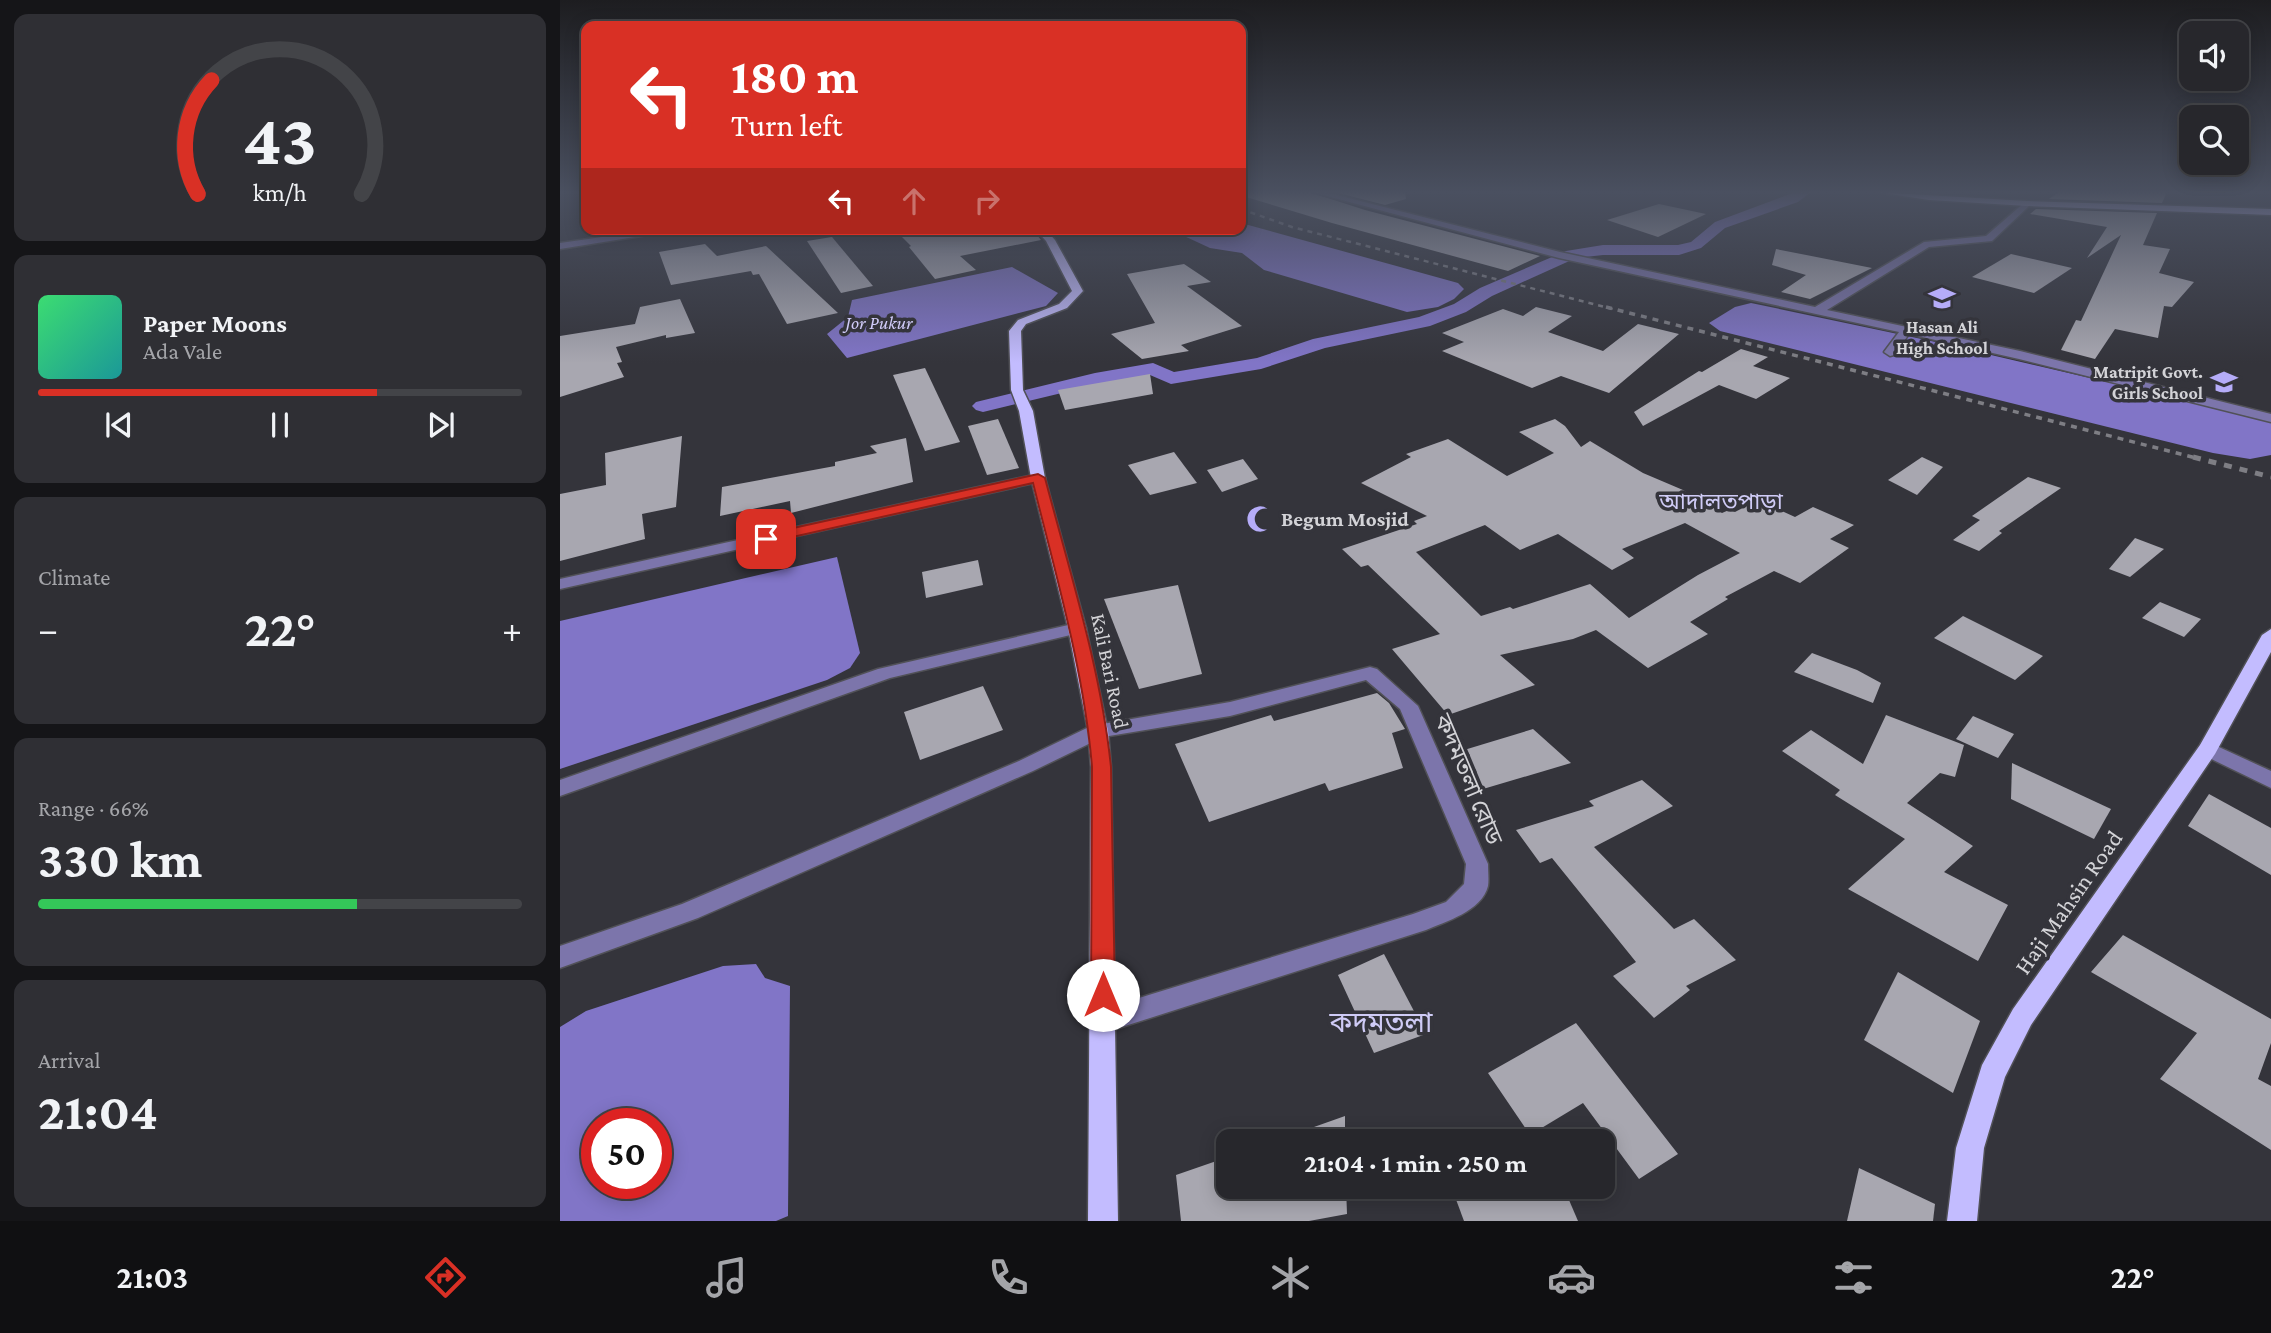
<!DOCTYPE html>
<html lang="en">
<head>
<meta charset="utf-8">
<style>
	:root { --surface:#27272c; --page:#2f2f34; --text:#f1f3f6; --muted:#a4a5a9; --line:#434448; --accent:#d93025 }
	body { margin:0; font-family:"Crimson Pro","Noto Sans Bengali",serif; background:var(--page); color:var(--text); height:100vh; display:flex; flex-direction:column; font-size:26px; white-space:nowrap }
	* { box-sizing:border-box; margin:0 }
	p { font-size:23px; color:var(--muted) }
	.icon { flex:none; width:38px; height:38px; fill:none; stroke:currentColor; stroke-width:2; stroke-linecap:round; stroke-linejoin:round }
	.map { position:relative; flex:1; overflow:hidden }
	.side { display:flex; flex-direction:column; gap:14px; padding:14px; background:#151518; width:560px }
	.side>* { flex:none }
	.hud { position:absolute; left:21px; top:21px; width:665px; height:214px; border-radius:14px; box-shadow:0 4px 18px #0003,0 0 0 2px var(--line); background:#d93025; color:#fff; overflow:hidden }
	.fabs { position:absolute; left:1619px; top:21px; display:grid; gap:14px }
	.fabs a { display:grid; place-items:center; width:70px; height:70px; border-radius:14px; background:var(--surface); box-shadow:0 4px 18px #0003,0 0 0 2px var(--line); font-size:35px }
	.speed { position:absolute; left:21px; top:1108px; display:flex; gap:14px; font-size:35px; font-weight:700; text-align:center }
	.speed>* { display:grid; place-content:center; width:91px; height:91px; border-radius:50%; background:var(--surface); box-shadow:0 4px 18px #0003,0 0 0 2px var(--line); line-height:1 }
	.speed .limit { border:10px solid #d22; background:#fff; color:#111 }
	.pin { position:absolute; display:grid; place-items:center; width:60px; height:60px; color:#fff; margin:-30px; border-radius:14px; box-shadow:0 4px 10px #0006 }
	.me { position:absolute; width:77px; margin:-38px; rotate:0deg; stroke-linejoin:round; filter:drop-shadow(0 0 5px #0008) }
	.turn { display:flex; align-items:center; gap:24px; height:147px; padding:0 35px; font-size:32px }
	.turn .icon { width:91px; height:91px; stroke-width:2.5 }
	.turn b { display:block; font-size:49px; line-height:60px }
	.lanes { display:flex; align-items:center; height:66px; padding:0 35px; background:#0003; justify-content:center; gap:35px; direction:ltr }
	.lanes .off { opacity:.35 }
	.big { font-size:52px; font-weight:700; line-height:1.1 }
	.side .widget { flex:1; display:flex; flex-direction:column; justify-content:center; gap:10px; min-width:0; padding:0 24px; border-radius:14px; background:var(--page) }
	.side .dial { align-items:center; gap:0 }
	.dial svg { height:182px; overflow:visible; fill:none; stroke:var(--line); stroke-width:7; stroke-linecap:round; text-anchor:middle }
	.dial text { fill:var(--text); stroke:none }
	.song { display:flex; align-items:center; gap:21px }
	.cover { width:84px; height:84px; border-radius:10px; background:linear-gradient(135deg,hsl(140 70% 55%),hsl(180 70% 35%)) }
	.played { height:7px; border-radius:4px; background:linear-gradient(90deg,var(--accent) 70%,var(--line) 70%) }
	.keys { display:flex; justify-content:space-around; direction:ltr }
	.heat { display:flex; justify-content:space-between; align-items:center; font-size:38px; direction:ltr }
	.charge { height:10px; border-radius:5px; background:linear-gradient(90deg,#34c759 66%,var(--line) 0) }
	.trip { position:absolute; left:656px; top:1129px; width:399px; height:70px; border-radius:14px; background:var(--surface); box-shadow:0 4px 18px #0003,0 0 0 2px var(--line); font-weight:700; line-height:70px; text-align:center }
	.tab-bar { display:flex; height:112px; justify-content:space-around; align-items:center; background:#101012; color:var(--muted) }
	.tab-bar .icon { width:49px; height:49px }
	.tab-bar .on { color:var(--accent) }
	.tab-bar b { font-size:32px; color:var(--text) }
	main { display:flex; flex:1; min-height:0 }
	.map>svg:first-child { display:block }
	.water { fill:#8175c7; fill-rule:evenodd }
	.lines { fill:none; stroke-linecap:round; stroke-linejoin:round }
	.canal { fill:#8175c7; fill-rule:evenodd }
	.building { fill:#a8a7b0; fill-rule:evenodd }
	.minor-casing { stroke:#515157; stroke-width:3 }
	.major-casing { stroke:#515157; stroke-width:3 }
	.minor { fill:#7c75ab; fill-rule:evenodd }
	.major { fill:#c3bcff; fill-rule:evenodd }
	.rail-far2 { stroke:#7e7e84; stroke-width:2.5; stroke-dasharray:5 5; stroke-linecap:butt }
	.rail-far1 { stroke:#7e7e84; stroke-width:3.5; stroke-dasharray:6 6; stroke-linecap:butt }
	.rail { stroke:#7e7e84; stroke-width:5; stroke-dasharray:8 8; stroke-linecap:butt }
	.route { fill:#d93025; stroke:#8d1f18; stroke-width:2 }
	.labels { text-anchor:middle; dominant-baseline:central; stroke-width:7; stroke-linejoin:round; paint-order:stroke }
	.far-poi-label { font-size:18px; font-weight:bold; fill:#d3d3d7; stroke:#34343b }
	.far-water-label { font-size:19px; font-style:italic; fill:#d1ccf9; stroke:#34343b }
	.poi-label { font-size:21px; font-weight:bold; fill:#d3d3d7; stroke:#34343b; text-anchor:start }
	.street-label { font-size:21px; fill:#d3d3d7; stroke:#34343b }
	.neighbourhood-label { font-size:23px; fill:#cfcbf6; stroke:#34343b }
	.near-street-label { font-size:24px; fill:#d3d3d7; stroke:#34343b }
	.near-neighbourhood-label { font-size:28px; fill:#cfcbf6; stroke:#34343b }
</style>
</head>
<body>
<main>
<section class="side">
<div class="widget dial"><svg viewBox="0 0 100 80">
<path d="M14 69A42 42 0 1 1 86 69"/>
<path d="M14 69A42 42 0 0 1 20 19" stroke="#d93025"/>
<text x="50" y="56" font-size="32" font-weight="700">43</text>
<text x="50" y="72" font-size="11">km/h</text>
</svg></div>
<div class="widget">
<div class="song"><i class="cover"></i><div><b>Paper Moons</b><p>Ada Vale</p></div></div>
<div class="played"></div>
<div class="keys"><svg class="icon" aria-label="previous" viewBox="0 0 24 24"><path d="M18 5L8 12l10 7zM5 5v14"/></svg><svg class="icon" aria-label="pause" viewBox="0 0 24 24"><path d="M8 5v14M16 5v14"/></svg><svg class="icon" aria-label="next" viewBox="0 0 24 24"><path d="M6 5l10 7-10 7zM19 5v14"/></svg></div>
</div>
<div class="widget"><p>Climate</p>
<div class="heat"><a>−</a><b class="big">22°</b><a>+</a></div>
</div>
<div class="widget"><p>Range · 66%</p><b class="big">330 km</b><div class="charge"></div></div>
<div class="widget"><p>Arrival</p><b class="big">21:04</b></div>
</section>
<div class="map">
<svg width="1711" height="1221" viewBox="0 0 1711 1221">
	<rect width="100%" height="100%" fill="#34343b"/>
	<g class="water">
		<path d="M681,223L898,283L904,289L894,299L878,307L847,312L704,270L682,253L650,248L609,229H681Z"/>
		<path d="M452,267L498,293L486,306L287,358L267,334L288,317L292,300Z"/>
		<path d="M1191,303L1371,341L1711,420V455L1690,459L1653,453L1160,331L1149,323L1175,307Z"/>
		<path d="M277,557L300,653L290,668L267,680L0,769V621Z"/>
		<path d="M196,964L205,978L230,986L228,1216L216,1221H0V1027L26,1011L163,966ZM37,1124H96V1183H37Z"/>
	</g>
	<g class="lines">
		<path class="canal" d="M1235,192H1251L1238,202L1165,228L1141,248L1119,255H1043L1016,258L932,296L906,312L870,326L765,348L701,369L611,384L590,375L535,385L423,412L416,410L412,406L416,402L535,373L593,363L614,372L697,358L753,339L859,317L894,304L920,288L1006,251L1043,245H1118L1131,242L1155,222Z"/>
	</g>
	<g class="building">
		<path d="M687,192H749L805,210L980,256L948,271L772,223L686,197Z"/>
		<path d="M774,192H845L846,199L825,205Z"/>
		<path d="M1499,192H1607L1602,203L1489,199Z"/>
		<path d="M1099,204L1146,214L1098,237L1047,220Z"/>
		<path d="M1476,209L1597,213L1583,245L1610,249L1599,273L1634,282L1612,307L1604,306L1598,338L1555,329L1535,359L1501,350L1516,320L1521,321L1561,235L1527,258L1547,227L1470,214Z"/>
		<path d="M334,229H472L481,240L400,256L416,270L375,279L349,247L351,246Z"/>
		<path d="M272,237L313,286L281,293L247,241Z"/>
		<path d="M145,244L157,256L206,246L278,313L227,324L199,274L193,275L191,271L111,285L99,252Z"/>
		<path d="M1216,249L1312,268L1250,299L1221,292L1246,275L1212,265Z"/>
		<path d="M1451,254L1512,268L1474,293L1412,277Z"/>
		<path d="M624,264L651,282L627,286L682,326L621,345L629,351L582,359L551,334L595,323L567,274Z"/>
		<path d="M120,299L135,333L106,338V335L56,347L62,362L57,363L64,377L0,397V336L75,324L80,307Z"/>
		<path d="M976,307L1012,316L988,332L1043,351L1078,324L1119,334L1049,393L1001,376L972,388L882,351L904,342L882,333L943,309L963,316Z"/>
		<path d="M1181,349L1208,357L1193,366L1230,378L1196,399L1159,385L1083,426L1074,412L1139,371L1142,372Z"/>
		<path d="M365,368L400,442L365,451L333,375Z"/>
		<path d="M590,374L593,394L505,410L498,390Z"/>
		<path d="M438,419L459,468L427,475L408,426Z"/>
		<path d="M995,419L1005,426L1021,447L1030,441L1083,473L1123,490L1162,513L1169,510L1175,512L1198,500L1235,517L1253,507L1294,525L1270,539L1289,548L1240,583L1214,571L1165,597L1168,599L1130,622L1148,634L1088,668L1036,630L1013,639L940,655L975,685L888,715L832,649L880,634L808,565L801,567L782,549L857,524L854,521L867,516L801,483L851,457L846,454L888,439L947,476L994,453L959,432ZM1125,523L1180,553L1138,575L1069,618L1030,584L953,609L950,607L921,616L856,552L925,525L960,550L998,534L1052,570L1074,558L1062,549Z"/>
		<path d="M122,436L116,507L82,514L85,539L0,561V494L46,485L45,453Z"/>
		<path d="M346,438L353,482L231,513L230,501L160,516L162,487L275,466V462L317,453L310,446Z"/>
		<path d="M614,452L637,483L590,495L568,465Z"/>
		<path d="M1362,457L1383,467L1357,495L1328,480Z"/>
		<path d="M683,459L698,479L662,492L647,470Z"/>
		<path d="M1468,477L1501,488L1439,531L1442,533L1419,551L1393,540L1420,520L1412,516Z"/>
		<path d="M1575,538L1604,549L1570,577L1549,569Z"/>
		<path d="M418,560L423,585L366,598L362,572Z"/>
		<path d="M618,585L642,674L579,689L544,599Z"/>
		<path d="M1600,602L1641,619L1624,637L1582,618Z"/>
		<path d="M1403,616L1483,656L1455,680L1374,638Z"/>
		<path d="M1252,653L1297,670L1321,683L1313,703L1234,672Z"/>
		<path d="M423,686L443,730L360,760L344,712Z"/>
		<path d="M817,693L829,703L845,729L832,733L843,768L769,791L765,783L649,822L615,744L711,715L714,721Z"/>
		<path d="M1326,715L1404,745L1395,777L1380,773L1347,803L1413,846L1384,872L1448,905L1418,961L1288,889L1345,839L1275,795L1280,790L1222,751L1251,730L1303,764Z"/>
		<path d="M1413,716L1454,734L1438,758L1396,739Z"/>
		<path d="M973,729L1011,763L923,789L904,760V750Z"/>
		<path d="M1452,763L1551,809L1534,839L1451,799Z"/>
		<path d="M1082,780L1113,806L1034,847L1114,929L1134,919L1176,960L1126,986L1130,990L1094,1018L1053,976L1076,962L992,858L980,863L956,830L1034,806L1029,801Z"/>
		<path d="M1649,794L1711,828V875L1628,826Z"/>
		<path d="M1563,935L1711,1019V1043L1698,1079L1711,1086V1150L1600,1079L1637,1033L1531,972Z"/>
		<path d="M824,954L866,1034L814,1053L778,975Z"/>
		<path d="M1338,972L1420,1021L1393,1093L1304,1040Z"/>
		<path d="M1016,1023L1118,1154L1079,1179L1023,1103L970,1135L928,1073Z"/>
		<path d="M785,1116V1141H724L723,1138Z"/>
		<path d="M668,1157V1186H786L787,1214L749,1221H621L616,1175Z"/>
		<path d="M1299,1168L1375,1204L1373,1221H1287Z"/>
		<path d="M891,1186H1003L1018,1221H904Z"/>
	</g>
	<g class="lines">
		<defs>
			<g id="minor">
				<path d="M752,192H765L1000,252L1255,307L1364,242L1426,236L1465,202L1469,205L1468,207L1432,241L1369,247L1267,310L1460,351L1711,414V422L1459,359L1349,334L1334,355L1330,356L1324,352L1339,332L999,258Z"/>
				<path d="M98,229H125L0,249V243Z"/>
				<path d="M478,474L485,478L483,481L0,589V579Z"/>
				<path d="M517,623L526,628L523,632L330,678L0,796V780L318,669Z"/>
				<path d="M810,667L817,669L858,706L928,864C928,871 929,880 928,886C922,911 885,922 866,930L543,1033L534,1029L530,1021L534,1013L543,1009L853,914L886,902L904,884L906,864L840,709L806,680L670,716L543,737L473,771L138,918L0,968V946L122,904L459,761L531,726L670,702Z"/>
				<path d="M1648,742L1711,771V788L1641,754L1638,749L1641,744Z"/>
			</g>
			<g id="major">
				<path d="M1316,192L1467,201L1711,209V215L1467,206L1369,200Z"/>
				<path d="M475,229H485L495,240L523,291L507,308L466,324L461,331L463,390L473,411L485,478L526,628L548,731L551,767L558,1221H528L531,767L528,731L508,628L471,478L459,411L451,390L449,331L458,320L499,304L512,291L486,241Z"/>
				<path d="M1711,629V652L1655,754L1471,1025L1445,1077L1424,1148L1417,1221H1387L1396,1148L1422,1065L1453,1009L1640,745L1702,635Z"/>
			</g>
		</defs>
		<use href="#minor" class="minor-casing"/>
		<use href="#major" class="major-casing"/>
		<use href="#minor" class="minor"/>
		<use href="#major" class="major"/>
		<path class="rail-far2" d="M681,209L732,227L1053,309"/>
		<path class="rail-far1" d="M1046,307L1640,459"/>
		<path class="rail" d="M1633,457L1711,477"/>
	</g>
	<linearGradient id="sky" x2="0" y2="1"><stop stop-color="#1d1d20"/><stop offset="0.53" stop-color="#4a5060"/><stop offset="1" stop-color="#4a5060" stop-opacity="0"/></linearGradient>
	<rect width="1711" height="363" fill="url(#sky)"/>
	<path class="route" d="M478,474L485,478C510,573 541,669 551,767L555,995L551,1003L543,1006L535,1003L531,995L532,767C524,671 496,576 473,483L206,543L199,539L206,534Z"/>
	<defs>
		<symbol id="school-bare" viewBox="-9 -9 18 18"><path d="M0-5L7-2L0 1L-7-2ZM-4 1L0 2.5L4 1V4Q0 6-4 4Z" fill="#b5acf8" stroke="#34343b" stroke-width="2.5" paint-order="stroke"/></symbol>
		<symbol id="mosque-bare" viewBox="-9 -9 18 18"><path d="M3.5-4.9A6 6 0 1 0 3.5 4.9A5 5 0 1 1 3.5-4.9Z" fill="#b5acf8" stroke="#34343b" stroke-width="2.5" paint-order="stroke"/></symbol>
	</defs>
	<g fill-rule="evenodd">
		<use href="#school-bare" x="1363" y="279" width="38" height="38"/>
		<use href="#school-bare" x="1645" y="363" width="38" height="38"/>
		<use href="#mosque-bare" x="681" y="500" width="38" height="38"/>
	</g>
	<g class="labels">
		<g class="far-poi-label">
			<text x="1382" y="327">Hasan Ali<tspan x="1382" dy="21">High School</tspan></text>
			<text x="1643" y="372" text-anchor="end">Matripit Govt.<tspan x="1643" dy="21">Girls School</tspan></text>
		</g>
		<g class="far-water-label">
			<text x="319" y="322">Jor Pukur</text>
		</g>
		<g class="poi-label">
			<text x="721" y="519">Begum Mosjid</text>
		</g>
		<g class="street-label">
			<text transform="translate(550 671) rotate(78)">Kali Bari Road</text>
		</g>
		<g class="neighbourhood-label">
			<text x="1161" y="501">আদালতপাড়া</text>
		</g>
		<g class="near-street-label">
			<text transform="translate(909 779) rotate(67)">কদমতলা রোড</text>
			<text transform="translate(1508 902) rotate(-55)">Haji Mahsin Road</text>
		</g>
		<g class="near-neighbourhood-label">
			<text x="821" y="1022">কদমতলা</text>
		</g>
	</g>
</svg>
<div class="fabs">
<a><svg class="icon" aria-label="sound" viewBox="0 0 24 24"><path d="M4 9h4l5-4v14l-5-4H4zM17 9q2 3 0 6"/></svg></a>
<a><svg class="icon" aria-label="search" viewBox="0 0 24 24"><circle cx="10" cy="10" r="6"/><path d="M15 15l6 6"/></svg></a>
</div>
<div class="speed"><div class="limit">50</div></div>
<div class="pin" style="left:206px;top:539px;background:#d93025"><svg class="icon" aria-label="arrive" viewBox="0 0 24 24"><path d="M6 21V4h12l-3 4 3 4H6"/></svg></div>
<svg class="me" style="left:543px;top:995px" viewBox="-20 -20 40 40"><circle r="19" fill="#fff"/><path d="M0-13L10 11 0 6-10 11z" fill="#d93025"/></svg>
<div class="trip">21:04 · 1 min · 250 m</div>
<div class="hud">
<div class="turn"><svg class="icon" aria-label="left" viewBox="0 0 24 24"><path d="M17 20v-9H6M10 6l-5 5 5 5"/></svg><div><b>180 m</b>Turn left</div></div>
<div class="lanes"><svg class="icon" aria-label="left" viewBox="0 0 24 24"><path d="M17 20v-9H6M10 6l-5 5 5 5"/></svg><svg class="icon off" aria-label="ahead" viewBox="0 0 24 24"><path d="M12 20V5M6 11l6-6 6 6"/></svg><svg class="icon off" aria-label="right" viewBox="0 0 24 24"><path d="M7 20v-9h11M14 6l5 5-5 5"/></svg></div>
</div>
</div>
</main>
<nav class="tab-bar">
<b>21:03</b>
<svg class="icon on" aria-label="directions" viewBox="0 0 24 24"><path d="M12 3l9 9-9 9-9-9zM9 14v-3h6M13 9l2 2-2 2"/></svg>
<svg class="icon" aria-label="music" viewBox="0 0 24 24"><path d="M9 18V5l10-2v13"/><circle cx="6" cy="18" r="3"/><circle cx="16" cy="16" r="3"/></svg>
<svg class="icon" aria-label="phone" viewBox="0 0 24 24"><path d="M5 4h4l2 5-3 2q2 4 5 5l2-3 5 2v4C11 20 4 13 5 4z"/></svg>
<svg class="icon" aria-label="climate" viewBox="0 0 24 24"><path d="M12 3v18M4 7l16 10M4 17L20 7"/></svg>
<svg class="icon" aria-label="car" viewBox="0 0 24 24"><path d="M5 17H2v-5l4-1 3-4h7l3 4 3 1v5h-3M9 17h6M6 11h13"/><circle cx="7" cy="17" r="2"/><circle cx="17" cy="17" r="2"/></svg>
<svg class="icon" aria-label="filters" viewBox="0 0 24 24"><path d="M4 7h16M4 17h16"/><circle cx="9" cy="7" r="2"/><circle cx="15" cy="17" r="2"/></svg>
<b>22°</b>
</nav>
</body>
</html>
